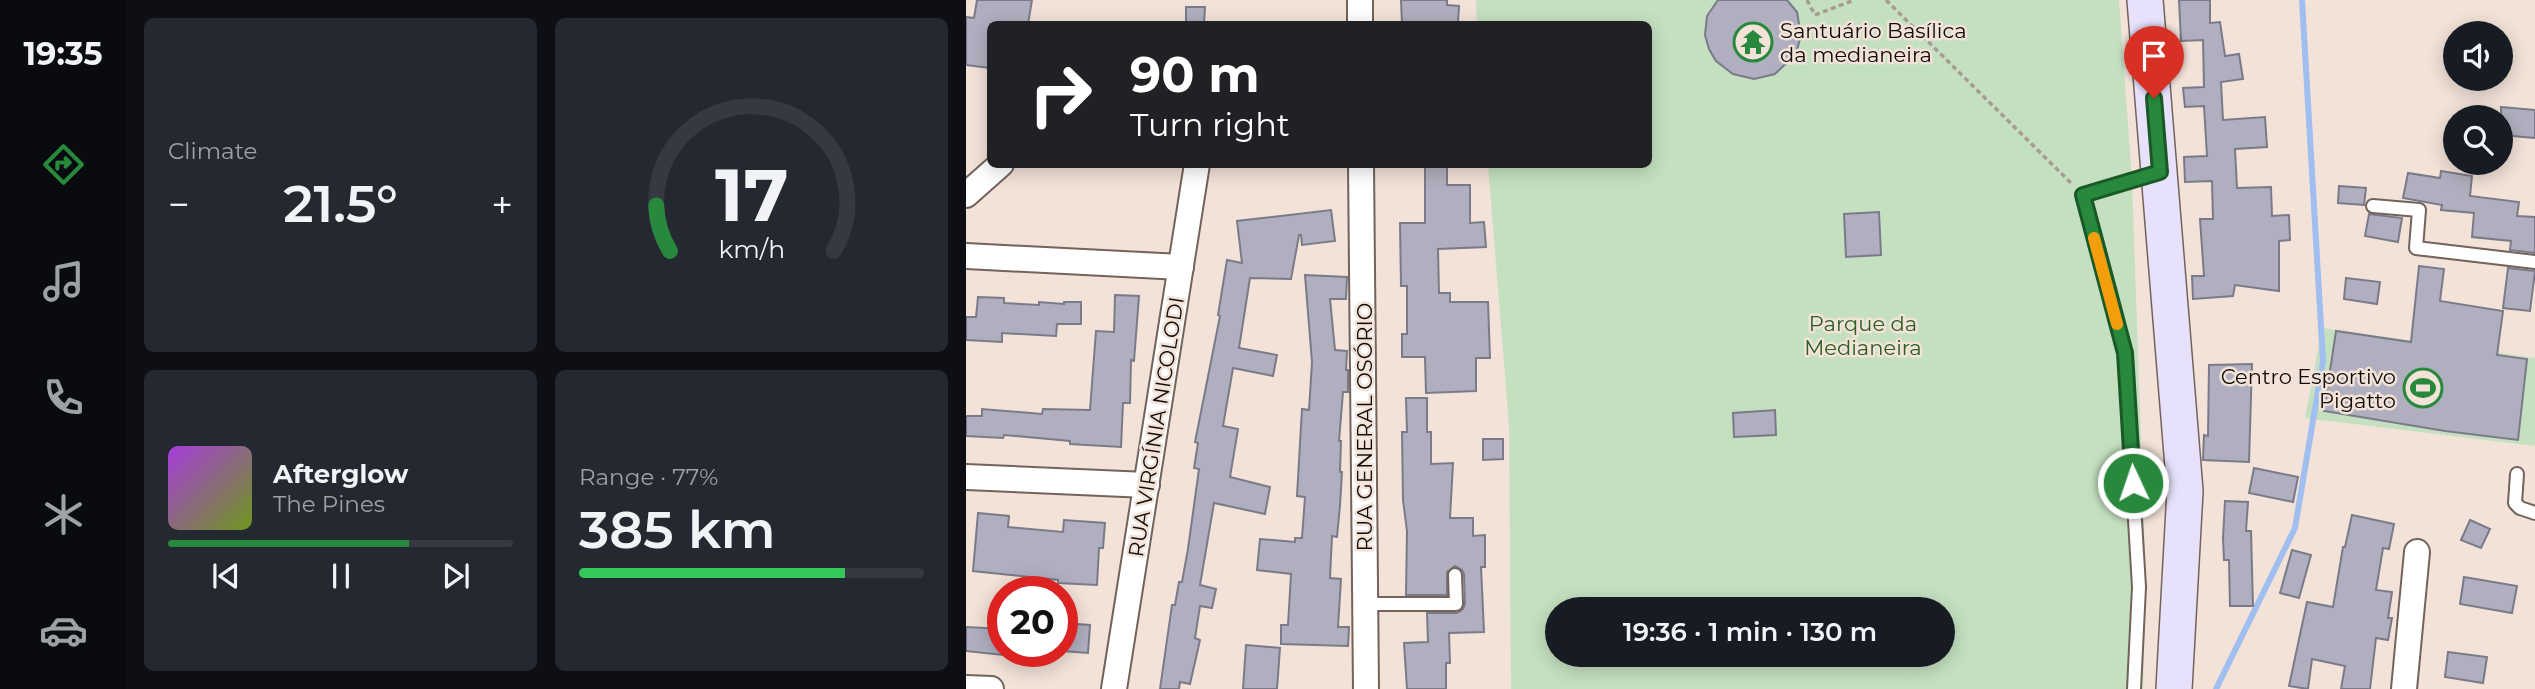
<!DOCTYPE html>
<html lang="en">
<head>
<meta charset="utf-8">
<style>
	:root { --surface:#171b24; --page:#242831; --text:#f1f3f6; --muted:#9ea1a6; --line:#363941; --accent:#28883c }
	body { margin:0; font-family:Montserrat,sans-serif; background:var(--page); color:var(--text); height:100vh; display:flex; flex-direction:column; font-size:26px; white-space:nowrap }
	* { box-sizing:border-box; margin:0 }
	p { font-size:23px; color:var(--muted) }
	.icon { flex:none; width:38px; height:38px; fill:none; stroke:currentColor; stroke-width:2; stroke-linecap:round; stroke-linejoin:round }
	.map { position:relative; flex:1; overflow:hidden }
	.side { display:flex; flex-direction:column; gap:18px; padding:18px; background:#0d0f14; width:840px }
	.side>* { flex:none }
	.guide { position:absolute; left:21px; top:21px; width:665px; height:147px; border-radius:10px; box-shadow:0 4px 18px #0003; background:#202124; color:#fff; overflow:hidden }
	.tools { position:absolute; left:1477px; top:21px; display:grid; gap:14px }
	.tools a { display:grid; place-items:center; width:70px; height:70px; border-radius:50%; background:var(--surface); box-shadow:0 4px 18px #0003; font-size:35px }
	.speed { position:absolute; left:21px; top:576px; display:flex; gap:14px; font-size:35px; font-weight:700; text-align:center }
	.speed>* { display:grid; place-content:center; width:91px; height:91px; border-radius:50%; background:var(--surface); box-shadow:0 4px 18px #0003; line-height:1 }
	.speed .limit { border:10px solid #d22; background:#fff; color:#111 }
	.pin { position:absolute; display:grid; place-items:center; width:60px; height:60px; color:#fff; margin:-72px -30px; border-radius:50% 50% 50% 0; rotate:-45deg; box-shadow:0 0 7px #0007 }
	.pin .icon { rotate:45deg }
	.me { position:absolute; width:77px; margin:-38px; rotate:357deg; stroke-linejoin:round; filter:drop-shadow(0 0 5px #0008) }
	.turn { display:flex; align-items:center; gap:24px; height:147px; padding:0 28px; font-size:32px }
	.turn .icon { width:91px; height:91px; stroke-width:2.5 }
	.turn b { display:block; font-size:49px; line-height:60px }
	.big { font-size:52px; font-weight:600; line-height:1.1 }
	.side .tile { flex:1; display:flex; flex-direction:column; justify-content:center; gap:10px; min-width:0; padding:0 24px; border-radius:10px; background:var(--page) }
	.side .dial { align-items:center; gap:0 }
	.dial svg { height:182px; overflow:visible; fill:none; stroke:var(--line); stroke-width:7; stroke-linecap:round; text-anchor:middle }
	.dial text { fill:var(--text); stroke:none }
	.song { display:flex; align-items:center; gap:21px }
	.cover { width:84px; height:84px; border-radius:10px; background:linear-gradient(135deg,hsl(280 70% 55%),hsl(80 70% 35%)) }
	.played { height:7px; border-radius:4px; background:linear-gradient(90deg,var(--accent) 70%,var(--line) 70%) }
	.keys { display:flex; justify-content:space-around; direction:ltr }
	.heat { display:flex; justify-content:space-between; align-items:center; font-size:38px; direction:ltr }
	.charge { height:10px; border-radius:5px; background:linear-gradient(90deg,#34c759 77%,var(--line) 0) }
	.side .tiles { flex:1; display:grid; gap:18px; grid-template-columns:repeat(2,1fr) }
	.trip { position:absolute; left:579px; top:597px; width:410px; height:70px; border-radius:35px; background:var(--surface); box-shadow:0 4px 18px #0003; font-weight:600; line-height:70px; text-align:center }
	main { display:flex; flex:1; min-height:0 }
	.dock { display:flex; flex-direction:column; width:126px; justify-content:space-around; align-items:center; background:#090b0e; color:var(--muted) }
	.dock .icon { width:49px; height:49px }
	.dock .on { color:var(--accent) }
	.dock b { font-size:32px; color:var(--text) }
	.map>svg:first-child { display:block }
	.green { fill:#c5e0c1; fill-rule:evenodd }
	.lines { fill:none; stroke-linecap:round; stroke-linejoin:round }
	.stream { stroke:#a0beef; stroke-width:6 }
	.building { fill:#afafbf; stroke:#7a7a89; stroke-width:2 }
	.lane-casing { stroke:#72635b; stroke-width:16 }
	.street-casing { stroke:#72635b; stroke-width:28 }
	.secondary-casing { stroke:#72635b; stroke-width:38 }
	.path { stroke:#a89b93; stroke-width:3.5; stroke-dasharray:5 3.5; stroke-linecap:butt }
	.lane { stroke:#fff; stroke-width:12 }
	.street { stroke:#fff; stroke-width:24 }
	.secondary { stroke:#e8e1fc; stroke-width:35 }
	.route-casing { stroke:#1a5827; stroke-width:18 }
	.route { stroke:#28883c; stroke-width:12 }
	.slow { stroke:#f59e0b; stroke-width:12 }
	.labels { text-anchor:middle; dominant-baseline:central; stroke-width:5; stroke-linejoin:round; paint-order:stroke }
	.poi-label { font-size:21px; fill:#120c09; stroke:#f2e2d8; text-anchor:start }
	.park-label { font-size:21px; fill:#2a6025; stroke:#f2e2d8 }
	.street-label { font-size:21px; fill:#120c09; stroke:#f2e2d8 }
</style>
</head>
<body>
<main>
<nav class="dock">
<b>19:35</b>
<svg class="icon on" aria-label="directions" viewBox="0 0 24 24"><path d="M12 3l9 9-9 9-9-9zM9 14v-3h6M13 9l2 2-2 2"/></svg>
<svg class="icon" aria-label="music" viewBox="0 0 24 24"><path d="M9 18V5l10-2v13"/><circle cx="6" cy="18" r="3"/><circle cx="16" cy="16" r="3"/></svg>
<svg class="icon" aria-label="phone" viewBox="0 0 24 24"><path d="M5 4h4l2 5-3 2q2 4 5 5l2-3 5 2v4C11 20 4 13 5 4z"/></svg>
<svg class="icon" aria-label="climate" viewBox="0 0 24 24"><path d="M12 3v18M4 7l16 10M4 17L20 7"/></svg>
<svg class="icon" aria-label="car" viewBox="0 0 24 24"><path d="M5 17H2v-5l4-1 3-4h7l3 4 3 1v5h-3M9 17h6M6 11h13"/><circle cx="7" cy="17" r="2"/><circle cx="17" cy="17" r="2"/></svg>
</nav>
<section class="side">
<div class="tiles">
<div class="tile"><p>Climate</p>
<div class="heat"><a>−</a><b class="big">21.5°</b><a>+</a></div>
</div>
<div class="tile dial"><svg viewBox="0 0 100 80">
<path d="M14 69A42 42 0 1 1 86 69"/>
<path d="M14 69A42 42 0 0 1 8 49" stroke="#28883c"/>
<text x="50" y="56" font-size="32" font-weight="700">17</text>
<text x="50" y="72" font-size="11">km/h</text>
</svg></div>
<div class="tile">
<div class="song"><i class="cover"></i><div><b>Afterglow</b><p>The Pines</p></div></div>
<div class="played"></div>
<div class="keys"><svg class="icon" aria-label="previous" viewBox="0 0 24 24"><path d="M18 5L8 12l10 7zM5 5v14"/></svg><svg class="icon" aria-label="pause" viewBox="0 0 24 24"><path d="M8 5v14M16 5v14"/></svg><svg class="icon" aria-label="next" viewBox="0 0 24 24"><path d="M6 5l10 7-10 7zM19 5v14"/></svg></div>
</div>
<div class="tile"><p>Range · 77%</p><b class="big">385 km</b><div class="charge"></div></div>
</div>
</section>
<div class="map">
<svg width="1569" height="689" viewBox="0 0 1569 689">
	<rect width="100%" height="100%" fill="#f2e2d8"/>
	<g class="green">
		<path d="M510,0H1153L1166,180L1180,584L1177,689H545L543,425L522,165L682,164V24H511ZM592,609H976V654H592Z"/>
		<path d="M1356,328L1569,358V446L1339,418Z"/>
	</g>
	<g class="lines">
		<path class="stream" d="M1250,689L1329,528L1357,361L1336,0"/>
	</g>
	<g class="building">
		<path d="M11,0H66L62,24H24V68L0,65V17L8,18Z"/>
		<path d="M435,0H481V5L493,6L492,22H481V24H436Z"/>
		<path d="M752,0H821L831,12L835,35L830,54L809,74L788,79L767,74L750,61L743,49L739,35L741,16Z"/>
		<path d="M1213,0H1244V23L1254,22L1259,56L1273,54L1277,79L1255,82L1257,120L1299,117L1301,147L1269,149L1271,188L1305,187L1306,216L1323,215L1324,240L1313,241V291L1269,285L1267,296L1227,299L1226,276H1238L1234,219H1247L1246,181L1219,182L1218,157L1241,156L1238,106L1219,107L1217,88L1238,87L1237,40L1215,41Z"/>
		<path d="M220,7H239L238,24H220Z"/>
		<path d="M1535,107L1569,110V138L1535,135Z"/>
		<path d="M459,164H481V185H504V223L518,222L520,247L472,249L473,293H484V302H522L524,358H510V391L460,393L459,357H436V334H441V286H435L434,223H459Z"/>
		<path d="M1475,171L1506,176L1504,196L1553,202L1551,216L1569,217V253L1544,250L1545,241L1506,237L1508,213L1475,210L1476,205L1437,198L1442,173L1474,178Z"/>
		<path d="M1373,186L1400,188L1398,205L1372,203Z"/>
		<path d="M365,210L369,241L336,245L335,235H333L325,279L284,278L273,348L311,355L307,376L267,368L257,426L272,429L264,477L304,487L299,514L248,503L234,585L250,589L246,608L234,606L229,638L234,640L224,684L214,682L213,689H194L206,605H209L213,582H216L222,549L233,469L228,468L232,443L229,442L254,316L252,315L261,260L276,263L271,221Z"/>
		<path d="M913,212L915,255L880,257L878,214Z"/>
		<path d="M1403,214L1436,218L1432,242L1399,236Z"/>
		<path d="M1453,266L1478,269L1474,301L1537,311L1531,355L1561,359L1552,440L1479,431L1358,411L1370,331L1445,342Z"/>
		<path d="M1542,268L1569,271L1564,311L1537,308Z"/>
		<path d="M339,275L381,277L380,299H364L369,350L381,351L380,370H382V392H377L373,441H375L374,472H376L374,505L371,537L366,536L364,578L375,579L372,627H383L382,646L315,644V625H322L325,574L291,570L294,539L329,542V538H336L339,497L331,496L336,409L343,410L346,362Z"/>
		<path d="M1380,278L1414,282L1411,304L1378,299Z"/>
		<path d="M149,295L173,296L168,361L165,360L164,403H157L155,447L104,444V441L38,435L37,438L0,436V416H16V409L76,414L77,409L124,410L130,331L148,332Z"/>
		<path d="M12,297L38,298V303L73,305V302L98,304V302H115V324H91L90,336L36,333V342L0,340V317H10Z"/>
		<path d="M1286,364L1283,462L1237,460L1238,435L1242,436L1243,365Z"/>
		<path d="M440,398H461V432H465V464L487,463L484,518H507V536L519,535V567H515L518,632L483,633L484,663H480V689H441L438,643L462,642L461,613H491L497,609L499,604L498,574L496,570L489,566L481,572V595H440L441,531L437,500L436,432H441Z"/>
		<path d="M809,410L810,435L768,437L767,413Z"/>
		<path d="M517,439H537V459L517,460Z"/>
		<path d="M1288,468L1332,477L1327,502L1283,493Z"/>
		<path d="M1259,501L1282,502L1280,531H1285L1287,606H1264L1263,560H1258L1257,538Z"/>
		<path d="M12,513L43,516L42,527L97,532L98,520L139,523L137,548H133L131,585L92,583V580L7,571Z"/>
		<path d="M1386,515L1428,524L1423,549L1417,548L1410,590L1426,592L1422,618H1426L1422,640L1410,638L1404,689H1375L1379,666L1346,659L1342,689L1323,686L1341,602L1367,607L1377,547H1379Z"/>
		<path d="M1504,520L1524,529L1515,548L1495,540Z"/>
		<path d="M1326,550L1345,555L1333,598L1314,593Z"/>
		<path d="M1498,577L1551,586L1546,613L1494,604Z"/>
		<path d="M96,623L124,625L122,653L96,651Z"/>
		<path d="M0,627L37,629V655L0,651Z"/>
		<path d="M280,645L314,648L311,689H277Z"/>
		<path d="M1482,652L1521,657L1517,683L1479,677Z"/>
	</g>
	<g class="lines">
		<defs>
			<g id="lane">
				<path d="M1407,206L1453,210L1450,248L1569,262"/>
				<path d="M1551,474L1549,503L1554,508L1569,513"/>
				<path d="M399,604H490L489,575"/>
				<path d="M1168,689L1173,587L1159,353L1117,195L1191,173"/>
			</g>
			<g id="street">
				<path d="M394,0V24"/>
				<path d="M395,164L400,689"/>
				<path d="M0,195L35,164"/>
				<path d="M0,256L215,267"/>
				<path d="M0,477L181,485"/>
				<path d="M0,688L25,689"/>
				<path d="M148,689L231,164"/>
				<path d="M1438,689L1451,552"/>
			</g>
			<path id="secondary" d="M1179,0L1219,491L1208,689"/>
		</defs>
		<use href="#lane" class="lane-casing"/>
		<use href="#street" class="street-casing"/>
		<use href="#secondary" class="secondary-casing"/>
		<g class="path">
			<path d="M841,0L849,15L888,0"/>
			<path d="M920,0L1106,184"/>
		</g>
		<use href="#lane" class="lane"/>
		<use href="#street" class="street"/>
		<use href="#secondary" class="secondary"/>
	</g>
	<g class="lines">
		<defs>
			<path id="route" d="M1167,483L1159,353L1117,195L1194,172L1188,98"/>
		</defs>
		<use href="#route" class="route-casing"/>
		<use href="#route" class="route"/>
		<path class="slow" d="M1128,238L1151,324"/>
	</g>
	<defs>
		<symbol id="temple-ring" viewBox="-11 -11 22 22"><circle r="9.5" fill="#f2e2d8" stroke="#28883c" stroke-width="1.5"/><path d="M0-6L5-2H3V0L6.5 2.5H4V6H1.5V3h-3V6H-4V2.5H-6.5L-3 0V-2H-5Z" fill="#28883c"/></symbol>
		<symbol id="stadium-ring" viewBox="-11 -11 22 22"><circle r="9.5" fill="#f2e2d8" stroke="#28883c" stroke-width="1.5"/><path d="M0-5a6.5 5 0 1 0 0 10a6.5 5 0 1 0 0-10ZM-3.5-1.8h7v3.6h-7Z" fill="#28883c"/></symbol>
	</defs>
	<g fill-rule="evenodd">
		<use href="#temple-ring" x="765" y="20" width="44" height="44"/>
		<use href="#stadium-ring" x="1435" y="366" width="44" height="44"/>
	</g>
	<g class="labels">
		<g class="poi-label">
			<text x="814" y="30">Santuário Basílica<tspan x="814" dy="24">da medianeira</tspan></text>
			<text x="1430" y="376" text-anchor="end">Centro Esportivo<tspan x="1430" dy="24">Pigatto</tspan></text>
		</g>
		<g class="park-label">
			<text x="897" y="323">Parque da<tspan x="897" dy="24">Medianeira</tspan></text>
		</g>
		<g class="street-label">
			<text transform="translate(190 427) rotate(-81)">RUA VIRGÍNIA NICOLODI</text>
			<text transform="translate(398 427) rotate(-90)">RUA GENERAL OSÓRIO</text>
		</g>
	</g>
</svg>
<div class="tools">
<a><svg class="icon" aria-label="sound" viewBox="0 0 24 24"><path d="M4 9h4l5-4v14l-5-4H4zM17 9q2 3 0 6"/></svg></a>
<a><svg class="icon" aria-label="search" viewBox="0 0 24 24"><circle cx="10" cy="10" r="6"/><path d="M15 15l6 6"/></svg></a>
</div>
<div class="speed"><div class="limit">20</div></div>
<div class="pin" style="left:1188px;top:98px;background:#d93025"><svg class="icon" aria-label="arrive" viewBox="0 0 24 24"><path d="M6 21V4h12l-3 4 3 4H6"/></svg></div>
<svg class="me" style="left:1167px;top:483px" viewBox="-20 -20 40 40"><circle r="17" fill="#28883c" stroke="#fff" stroke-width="3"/><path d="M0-11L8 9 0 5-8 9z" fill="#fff"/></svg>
<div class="trip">19:36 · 1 min · 130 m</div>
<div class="guide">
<div class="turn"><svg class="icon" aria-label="right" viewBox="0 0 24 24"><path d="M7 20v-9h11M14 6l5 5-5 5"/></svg><div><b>90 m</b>Turn right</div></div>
</div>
</div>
</main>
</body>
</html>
